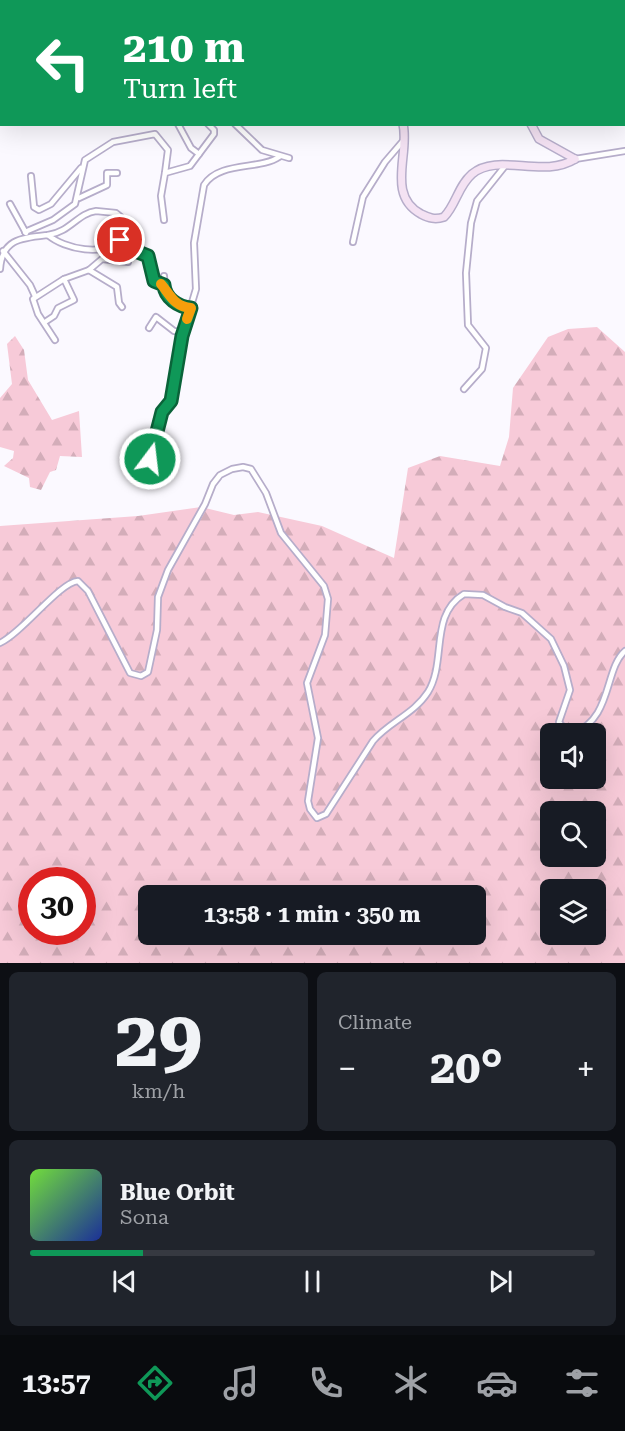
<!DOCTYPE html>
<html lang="en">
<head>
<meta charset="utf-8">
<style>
	:root { --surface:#171b24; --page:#20242c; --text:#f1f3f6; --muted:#9ea1a6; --line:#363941; --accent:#0f9858 }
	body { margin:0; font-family:"Roboto Serif",serif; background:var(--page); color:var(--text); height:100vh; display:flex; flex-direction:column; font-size:22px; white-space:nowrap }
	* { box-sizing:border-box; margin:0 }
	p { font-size:20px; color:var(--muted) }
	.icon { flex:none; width:33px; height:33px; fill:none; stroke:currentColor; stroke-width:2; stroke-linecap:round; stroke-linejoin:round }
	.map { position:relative; height:963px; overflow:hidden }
	.details { display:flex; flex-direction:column; gap:9px; padding:9px; background:#0d0f14; flex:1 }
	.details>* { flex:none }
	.banner { position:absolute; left:0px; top:0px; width:626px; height:126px; box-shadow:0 6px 24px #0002; background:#0f9858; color:#fff; overflow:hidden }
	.tools { position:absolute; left:540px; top:723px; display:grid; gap:12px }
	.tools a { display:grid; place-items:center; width:66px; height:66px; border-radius:9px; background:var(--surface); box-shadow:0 6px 24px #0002; font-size:30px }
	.speed { position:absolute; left:18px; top:867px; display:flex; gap:12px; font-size:30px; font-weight:700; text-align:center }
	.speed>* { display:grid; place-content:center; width:78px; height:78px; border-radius:50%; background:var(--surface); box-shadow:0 6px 24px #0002; line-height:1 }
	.speed .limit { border:9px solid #d22; background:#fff; color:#111 }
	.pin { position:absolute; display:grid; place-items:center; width:51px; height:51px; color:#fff; margin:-26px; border:3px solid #fff; border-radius:50%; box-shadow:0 2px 6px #0007 }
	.me { position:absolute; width:66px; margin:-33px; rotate:15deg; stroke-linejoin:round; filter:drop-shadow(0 0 4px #0008) }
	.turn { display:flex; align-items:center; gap:21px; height:126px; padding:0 24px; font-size:27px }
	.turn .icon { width:78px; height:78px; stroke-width:2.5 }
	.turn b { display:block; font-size:42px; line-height:51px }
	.big { font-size:45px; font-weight:700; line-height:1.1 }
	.details .tile { flex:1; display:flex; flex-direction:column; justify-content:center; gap:9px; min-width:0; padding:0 21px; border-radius:9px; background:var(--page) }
	.details .dial { align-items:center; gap:0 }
	.dial b { font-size:78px; line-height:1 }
	.song { display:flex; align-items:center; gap:18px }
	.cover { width:72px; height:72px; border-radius:9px; background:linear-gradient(135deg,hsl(100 70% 55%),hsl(230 70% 35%)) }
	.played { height:6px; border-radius:3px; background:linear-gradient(90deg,var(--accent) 20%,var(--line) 20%) }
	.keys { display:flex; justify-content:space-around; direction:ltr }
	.heat { display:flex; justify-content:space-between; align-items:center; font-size:33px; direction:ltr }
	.details .tiles { flex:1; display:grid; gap:9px; grid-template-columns:1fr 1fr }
	.tile:last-child { grid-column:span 2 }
	.trip { position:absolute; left:138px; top:885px; width:348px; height:60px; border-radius:9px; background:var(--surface); box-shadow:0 6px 24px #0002; font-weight:700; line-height:60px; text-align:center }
	.tab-bar { display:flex; height:96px; justify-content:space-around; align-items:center; background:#090b0e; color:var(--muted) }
	.tab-bar .icon { width:42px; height:42px }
	.tab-bar .current { color:var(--accent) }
	.tab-bar b { font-size:27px; color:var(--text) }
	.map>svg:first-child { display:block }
	.forest { fill:url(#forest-firs); fill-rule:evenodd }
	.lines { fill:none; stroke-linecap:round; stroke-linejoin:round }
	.street-casing { stroke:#b6adca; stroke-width:8 }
	.secondary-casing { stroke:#b6adca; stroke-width:10 }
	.street { stroke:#fff; stroke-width:4.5 }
	.secondary { stroke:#f4e2f3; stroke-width:7 }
	.route-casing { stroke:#0a6339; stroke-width:15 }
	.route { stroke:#0f9858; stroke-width:10 }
	.slow { stroke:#f59e0b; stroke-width:10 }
</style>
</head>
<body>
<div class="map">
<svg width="625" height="963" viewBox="0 0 625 963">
	<defs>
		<pattern id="forest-firs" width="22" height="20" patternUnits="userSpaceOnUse" patternTransform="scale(1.5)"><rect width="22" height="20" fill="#f7cad8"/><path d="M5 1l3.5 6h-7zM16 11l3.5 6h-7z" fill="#d3adb9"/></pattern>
	</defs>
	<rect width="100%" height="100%" fill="#fbf9ff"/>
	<g class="forest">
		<path d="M597,327L625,352V963H0V526L138,516L201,507L234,515L258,512L322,526L394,558L408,468L440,456L500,466L509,437L513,388L548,337L568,329ZM550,734H596V778H550ZM550,812H596V856H550ZM32,880H82V932H32ZM550,890H596V934H550ZM148,896H476V934H148Z"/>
		<path d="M15,336L24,350L28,380L52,420L79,411L82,457L60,456L56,470L50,472L41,490L30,487L29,478L4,466L13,458L14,451L0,447V398L12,384L7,344Z"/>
	</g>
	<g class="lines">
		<defs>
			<g id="street">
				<path d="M16,0L19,2"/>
				<path d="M321,0L323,2"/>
				<path d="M223,2L225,0"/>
				<path d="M397,2L400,0"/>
				<path d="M624,71H625"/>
				<path d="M178,124L191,148L199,154"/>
				<path d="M235,124L262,150L289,158"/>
				<path d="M575,159L625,151"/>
				<path d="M31,176L34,207L39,210L51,204L81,168"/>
				<path d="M79,198L107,185V173H117"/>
				<path d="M10,204L26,233"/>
				<path d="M96,211L116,213L121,217V238C106,258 64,249 48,235C70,232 78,213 96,211Z"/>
				<path d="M164,220L161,196L165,173L190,166L214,134V130L208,124"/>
				<path d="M25,232L53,220L75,204L85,160L113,142L155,134L168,150L165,173"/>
				<path d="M120,240L128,248L148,256C155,267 147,281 164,285"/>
				<path d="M353,242L363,197L385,162L403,141"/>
				<path d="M3,251L30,285L35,296"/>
				<path d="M0,269C2,239 21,238 48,235"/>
				<path d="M89,270L102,259L128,262"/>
				<path d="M164,276C164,293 172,307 191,308"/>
				<path d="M45,322L54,316L58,308L74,300L64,279"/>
				<path d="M149,328L156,317L174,331L183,332"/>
				<path d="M55,340L38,314L33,299L64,279L89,270L117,287L119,303L122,307"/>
				<path d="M464,389L482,369L486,348L468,325L466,273L471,223L477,201L505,166"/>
				<path d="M147,467L162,412L171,401L182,336L196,289L194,243L204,185C219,161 260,170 279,157"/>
				<path d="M0,643C23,632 60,582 78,581L88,591L130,673L141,676L148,672L157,630L158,597L168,570L205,504L213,484L220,475L232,469L243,467L251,469L266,493L281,533L324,586L328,599L325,635L307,683L318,738L308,801L310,809L317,818L326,814L373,741C389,722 414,714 428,692C447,661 429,615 464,594L483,595L505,607L522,613L551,639L564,666L570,690L559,722L568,734"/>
				<path d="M572,734C613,719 604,669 625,651"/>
			</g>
			<g id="secondary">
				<path d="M419,0L420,2"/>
				<path d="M93,2V0"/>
				<path d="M403,124C410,153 386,195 421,214C429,218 435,220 444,217C456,205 458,186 472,174C498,152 543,179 575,159"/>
				<path d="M531,124L539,139L575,159"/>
			</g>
		</defs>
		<use href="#street" class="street-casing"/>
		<use href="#secondary" class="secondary-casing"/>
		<use href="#street" class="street"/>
		<use href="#secondary" class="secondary"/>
	</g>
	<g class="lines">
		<defs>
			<path id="route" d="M120,240L128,248L148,256L154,281L164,285C165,298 178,307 191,308L182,336L171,401L162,412L150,459"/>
		</defs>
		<use href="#route" class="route-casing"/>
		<use href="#route" class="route"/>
		<path class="slow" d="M161,284C169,293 174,307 191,308L187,319"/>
	</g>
</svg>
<div class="tools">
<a><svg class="icon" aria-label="sound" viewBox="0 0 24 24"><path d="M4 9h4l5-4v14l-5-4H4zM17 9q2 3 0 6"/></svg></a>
<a><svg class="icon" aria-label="search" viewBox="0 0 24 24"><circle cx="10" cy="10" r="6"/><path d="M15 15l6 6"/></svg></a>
<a><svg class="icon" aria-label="layers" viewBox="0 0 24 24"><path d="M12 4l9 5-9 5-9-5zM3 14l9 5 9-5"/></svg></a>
</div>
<div class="speed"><div class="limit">30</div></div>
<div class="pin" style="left:120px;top:240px;background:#d93025"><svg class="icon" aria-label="arrive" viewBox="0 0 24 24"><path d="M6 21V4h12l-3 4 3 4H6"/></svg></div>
<svg class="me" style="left:150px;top:459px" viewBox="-20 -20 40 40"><circle r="17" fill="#0f9858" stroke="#fff" stroke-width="3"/><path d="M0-11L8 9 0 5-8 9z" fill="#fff"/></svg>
<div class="trip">13:58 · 1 min · 350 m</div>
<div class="banner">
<div class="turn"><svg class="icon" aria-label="left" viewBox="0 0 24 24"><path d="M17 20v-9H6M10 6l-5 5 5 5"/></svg><div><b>210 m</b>Turn left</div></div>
</div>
</div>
<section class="details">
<div class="tiles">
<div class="tile dial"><b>29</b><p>km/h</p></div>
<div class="tile"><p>Climate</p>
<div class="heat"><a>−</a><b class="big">20°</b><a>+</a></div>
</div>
<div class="tile">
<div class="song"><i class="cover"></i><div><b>Blue Orbit</b><p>Sona</p></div></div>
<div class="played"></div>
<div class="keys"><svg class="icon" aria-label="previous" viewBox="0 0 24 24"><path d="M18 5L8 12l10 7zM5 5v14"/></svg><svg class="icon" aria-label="pause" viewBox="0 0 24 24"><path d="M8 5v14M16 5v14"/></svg><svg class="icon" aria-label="next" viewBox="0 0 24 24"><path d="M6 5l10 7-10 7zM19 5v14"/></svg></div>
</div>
</div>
</section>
<nav class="tab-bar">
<b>13:57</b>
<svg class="icon current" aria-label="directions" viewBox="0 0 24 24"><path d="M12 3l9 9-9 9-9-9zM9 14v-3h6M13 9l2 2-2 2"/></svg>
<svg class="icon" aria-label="music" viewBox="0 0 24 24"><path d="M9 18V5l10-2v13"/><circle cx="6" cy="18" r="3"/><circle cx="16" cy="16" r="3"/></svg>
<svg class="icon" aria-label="phone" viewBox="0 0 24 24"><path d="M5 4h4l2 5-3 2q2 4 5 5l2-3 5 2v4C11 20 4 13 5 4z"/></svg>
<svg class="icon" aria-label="climate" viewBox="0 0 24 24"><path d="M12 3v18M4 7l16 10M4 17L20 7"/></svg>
<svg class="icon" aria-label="car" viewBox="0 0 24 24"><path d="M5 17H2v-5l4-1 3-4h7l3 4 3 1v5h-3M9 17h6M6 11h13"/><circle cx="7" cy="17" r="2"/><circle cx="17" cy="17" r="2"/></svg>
<svg class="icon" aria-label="filters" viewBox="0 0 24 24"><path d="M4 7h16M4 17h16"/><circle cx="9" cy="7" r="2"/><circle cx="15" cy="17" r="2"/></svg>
</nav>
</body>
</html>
